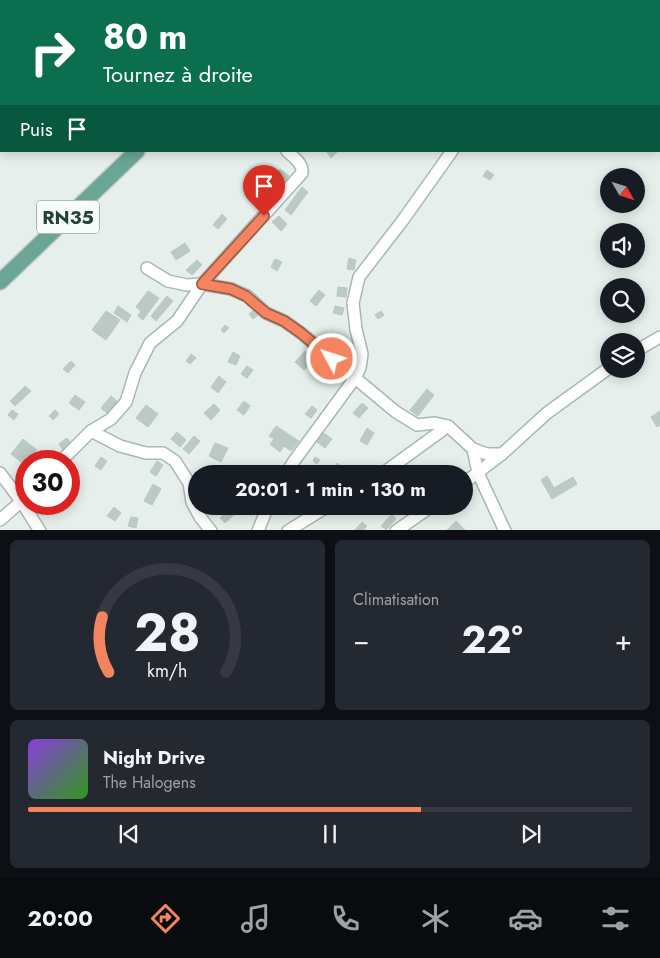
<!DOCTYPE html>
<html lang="fr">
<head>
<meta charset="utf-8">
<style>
	:root { --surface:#171b24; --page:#242831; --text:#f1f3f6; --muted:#9ea1a6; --line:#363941; --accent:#f4845f }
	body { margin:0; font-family:Jost,sans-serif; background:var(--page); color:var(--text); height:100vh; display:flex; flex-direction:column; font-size:19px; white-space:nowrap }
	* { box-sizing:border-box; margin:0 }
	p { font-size:16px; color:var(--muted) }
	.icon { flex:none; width:28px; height:28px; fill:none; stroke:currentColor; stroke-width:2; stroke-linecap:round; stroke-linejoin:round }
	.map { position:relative; height:530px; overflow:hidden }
	.details { display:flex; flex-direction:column; gap:10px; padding:10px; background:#0d0f14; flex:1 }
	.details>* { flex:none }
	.banner { position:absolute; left:0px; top:0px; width:660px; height:152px; box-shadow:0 2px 12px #0003; background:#0b6e4f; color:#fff; overflow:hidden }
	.needle { width:32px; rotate:129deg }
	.fabs { position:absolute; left:600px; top:168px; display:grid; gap:10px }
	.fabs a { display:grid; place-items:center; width:45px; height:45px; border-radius:50%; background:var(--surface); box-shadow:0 2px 12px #0003; font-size:25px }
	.speed { position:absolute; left:15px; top:450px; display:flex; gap:10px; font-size:25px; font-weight:700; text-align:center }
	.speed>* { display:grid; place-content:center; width:65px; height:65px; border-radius:50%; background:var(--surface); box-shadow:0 2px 12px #0003; line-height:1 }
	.speed .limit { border:8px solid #d22; background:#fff; color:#111 }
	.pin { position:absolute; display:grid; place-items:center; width:42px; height:42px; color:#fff; margin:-51px -21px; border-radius:50% 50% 50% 0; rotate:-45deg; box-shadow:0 0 5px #0007 }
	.pin .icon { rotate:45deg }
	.me { position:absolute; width:55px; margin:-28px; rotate:310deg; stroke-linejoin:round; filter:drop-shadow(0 0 4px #0008) }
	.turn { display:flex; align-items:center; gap:18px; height:105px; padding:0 20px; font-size:22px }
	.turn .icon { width:65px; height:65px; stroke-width:2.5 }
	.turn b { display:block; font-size:35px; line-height:42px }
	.then { display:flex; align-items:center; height:48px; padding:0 20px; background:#0003; gap:10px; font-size:19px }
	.big { font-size:38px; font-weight:700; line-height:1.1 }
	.details .card { flex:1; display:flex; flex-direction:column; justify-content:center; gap:8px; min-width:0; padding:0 18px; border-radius:8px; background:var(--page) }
	.details .dial { align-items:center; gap:0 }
	.dial svg { height:130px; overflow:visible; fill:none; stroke:var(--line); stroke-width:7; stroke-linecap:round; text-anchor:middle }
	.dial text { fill:var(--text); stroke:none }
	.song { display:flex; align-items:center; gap:15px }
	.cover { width:60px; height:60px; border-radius:8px; background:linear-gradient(135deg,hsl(270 70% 55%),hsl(110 70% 35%)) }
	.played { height:5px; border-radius:2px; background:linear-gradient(90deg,var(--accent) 65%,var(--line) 65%) }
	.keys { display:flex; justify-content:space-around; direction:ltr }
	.heat { display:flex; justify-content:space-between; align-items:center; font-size:28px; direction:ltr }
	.details .tiles { flex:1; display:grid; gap:10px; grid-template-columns:1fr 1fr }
	.card:last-child { grid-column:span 2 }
	.trip { position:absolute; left:188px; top:465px; width:285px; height:50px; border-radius:25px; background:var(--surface); box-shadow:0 2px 12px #0003; font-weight:700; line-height:50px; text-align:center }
	.menu { display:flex; height:80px; justify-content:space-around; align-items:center; background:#090b0e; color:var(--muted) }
	.menu .icon { width:35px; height:35px }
	.menu .selected { color:var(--accent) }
	.menu b { font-size:22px; color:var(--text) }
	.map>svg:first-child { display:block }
	.building { fill:#bbcac4; stroke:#b8c9c2 }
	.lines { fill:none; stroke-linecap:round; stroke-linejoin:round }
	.minor-casing { stroke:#a8b8b2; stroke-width:14 }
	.primary-casing { stroke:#c2cac8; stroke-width:18 }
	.minor { stroke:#fff; stroke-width:11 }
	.primary { stroke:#6aa596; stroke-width:15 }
	.route-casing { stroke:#9f563e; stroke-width:12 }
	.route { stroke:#f4845f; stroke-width:9 }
	.labels { text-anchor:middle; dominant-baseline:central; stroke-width:4; stroke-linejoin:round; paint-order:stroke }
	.shield { fill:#f7fbf9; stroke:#637a73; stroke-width:1 }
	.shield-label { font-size:19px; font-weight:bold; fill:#24423a }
</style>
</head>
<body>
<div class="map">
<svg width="660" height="531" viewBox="0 0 660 531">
	<rect width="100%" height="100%" fill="#e6efeb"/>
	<g class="building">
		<path d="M326,151H338L331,158Z"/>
		<path d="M280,169L289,176L259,210L251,202Z"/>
		<path d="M487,170L494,175L490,180L483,176Z"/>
		<path d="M302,187L308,192L291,215L285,210Z"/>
		<path d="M222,214L227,219L218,229L213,225Z"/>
		<path d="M279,216L287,224L281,231L272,222Z"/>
		<path d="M185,243L190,251L176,260L171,252Z"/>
		<path d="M349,258L356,260L354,270L347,269Z"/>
		<path d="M275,259L282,262L277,271L271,267Z"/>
		<path d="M197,260L202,265L192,275L186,270Z"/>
		<path d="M338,287L347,288L346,297L337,296Z"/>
		<path d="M319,290L325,295L316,306L310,301Z"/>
		<path d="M148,291L159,298L143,320L138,316L141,311L136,307Z"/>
		<path d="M167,296L173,301L156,321L151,316Z"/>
		<path d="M118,306L131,315L127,322L114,313Z"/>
		<path d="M335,306L344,308L342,315L333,313Z"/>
		<path d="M255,309L259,314L253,319L249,314Z"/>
		<path d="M106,311L120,320L106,340L92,330Z"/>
		<path d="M381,311L384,315L378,319L375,315Z"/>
		<path d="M225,325L229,328L224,333L221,330Z"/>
		<path d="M341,344L352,348L348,357L338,353Z"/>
		<path d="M305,351L314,359L304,370L295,362Z"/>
		<path d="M233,352L240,356L236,365L228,362Z"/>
		<path d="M191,354L196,358L190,364L186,361Z"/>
		<path d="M71,361L75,365L68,373L63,369Z"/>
		<path d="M247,366L253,370L247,378L241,374Z"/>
		<path d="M219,376L226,382L218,393L211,387Z"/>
		<path d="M25,386L31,391L15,406L10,401Z"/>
		<path d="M427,389L434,395L418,416L410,410Z"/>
		<path d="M75,395L85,402L79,410L69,403Z"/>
		<path d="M111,396L118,402L108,414L101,408Z"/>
		<path d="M244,401L250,406L244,415L237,410Z"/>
		<path d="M362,403L368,408L359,418L353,413Z"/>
		<path d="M214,404L220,410L211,420L204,413Z"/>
		<path d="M146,405L158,414L148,427L136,418Z"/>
		<path d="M312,406L317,410L311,418L305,414Z"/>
		<path d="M12,410L18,414L14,420L8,415Z"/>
		<path d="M55,410L59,414L53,420L49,416Z"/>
		<path d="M660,411V425L657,427L651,417Z"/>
		<path d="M276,426L299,441L291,451L284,446L280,452L270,444L274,439L269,436Z"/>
		<path d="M367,428L374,433L367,445L360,441Z"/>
		<path d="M177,432L186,440L180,447L171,439Z"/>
		<path d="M324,433L332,439L325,448L317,442Z"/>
		<path d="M194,436L200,441L189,454L183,449Z"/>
		<path d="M67,438L71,444L63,450L59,444Z"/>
		<path d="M23,439L37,450L25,465L11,454Z"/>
		<path d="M215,443L228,448L221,462L209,456Z"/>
		<path d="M101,457L107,461L101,470L95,466Z"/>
		<path d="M315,457L320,460L317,464L313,461Z"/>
		<path d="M157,461L163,465L156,476L150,472Z"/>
		<path d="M337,463L342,467L337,474H331Z"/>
		<path d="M547,476L554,488L573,477L577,484L552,499L541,480Z"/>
		<path d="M153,484L161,489L152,505L144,501Z"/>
		<path d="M233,506L238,511L225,523L220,518Z"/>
		<path d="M114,507L121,513L115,521L107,516Z"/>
		<path d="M392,514L396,519L386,530L381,526Z"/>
		<path d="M131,517L138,518L136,528L128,526Z"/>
		<path d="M456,521L465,530L446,531Z"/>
		<path d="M362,522L367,526L363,531H354Z"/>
	</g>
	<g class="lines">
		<defs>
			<g id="minor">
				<path d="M316,0V1"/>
				<path d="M536,1L537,0"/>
				<path d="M147,268L168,281L187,285L202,284L231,289L247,296L266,313L284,321L301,333L396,412L417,425L435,423L448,426L473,449L487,454H502"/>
				<path d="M636,351L660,337"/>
				<path d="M91,431L120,446L146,453H163L175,461L189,483L192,502L200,517L211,531"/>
				<path d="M473,449L478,473L505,531"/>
				<path d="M61,461L91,431L111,419L126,402L135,373L150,343L177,321L202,284L302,173C303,163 294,158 287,151"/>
				<path d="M0,473L21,501L40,531"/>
				<path d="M286,474L294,461L355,378L360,368L362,354L356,329L353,303L359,277L403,220L452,151"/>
				<path d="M382,474L448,426"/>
				<path d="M464,483L502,454L547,413L609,368"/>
				<path d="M0,520L25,498"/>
				<path d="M258,531L268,506"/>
				<path d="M288,531L328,506"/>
				<path d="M396,531L432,506"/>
			</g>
			<g id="primary">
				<path d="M294,1L295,0"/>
				<path d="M0,282L137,151"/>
			</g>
		</defs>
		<use href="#minor" class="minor-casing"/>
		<use href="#primary" class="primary-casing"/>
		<use href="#minor" class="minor"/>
		<use href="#primary" class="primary"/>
	</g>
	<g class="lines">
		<defs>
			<path id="route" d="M264,216L202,284L231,289L246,296L266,313L284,321L301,333L332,359"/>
		</defs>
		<use href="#route" class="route-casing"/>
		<use href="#route" class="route"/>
	</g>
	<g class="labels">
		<rect class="shield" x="37" y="200.5" width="62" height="33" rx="4"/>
		<g class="shield-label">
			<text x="68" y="217">RN35</text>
		</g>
	</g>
</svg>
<div class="fabs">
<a><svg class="needle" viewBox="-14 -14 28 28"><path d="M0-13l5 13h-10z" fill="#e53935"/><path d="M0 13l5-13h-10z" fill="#9ea1a6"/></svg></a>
<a><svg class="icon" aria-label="sound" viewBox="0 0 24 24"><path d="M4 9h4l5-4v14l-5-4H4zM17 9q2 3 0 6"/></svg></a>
<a><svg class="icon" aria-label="search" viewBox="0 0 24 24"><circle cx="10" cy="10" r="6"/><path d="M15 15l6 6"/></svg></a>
<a><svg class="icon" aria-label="layers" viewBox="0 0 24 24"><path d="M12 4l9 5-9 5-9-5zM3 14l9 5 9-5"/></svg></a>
</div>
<div class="speed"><div class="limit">30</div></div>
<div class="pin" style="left:264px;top:216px;background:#d93025"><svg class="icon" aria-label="arrive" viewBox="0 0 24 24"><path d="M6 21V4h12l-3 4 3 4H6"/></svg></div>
<svg class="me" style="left:332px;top:359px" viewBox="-20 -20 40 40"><circle r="17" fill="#f4845f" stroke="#fff" stroke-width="3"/><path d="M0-11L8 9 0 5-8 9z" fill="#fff"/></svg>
<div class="trip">20:01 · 1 min · 130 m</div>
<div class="banner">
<div class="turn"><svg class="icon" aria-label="right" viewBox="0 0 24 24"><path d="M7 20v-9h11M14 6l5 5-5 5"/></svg><div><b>80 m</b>Tournez à droite</div></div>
<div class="then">Puis<svg class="icon" aria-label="arrive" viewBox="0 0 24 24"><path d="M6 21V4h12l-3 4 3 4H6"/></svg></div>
</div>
</div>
<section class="details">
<div class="tiles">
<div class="card dial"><svg viewBox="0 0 100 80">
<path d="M14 69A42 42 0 1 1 86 69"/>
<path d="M14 69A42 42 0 0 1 10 35" stroke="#f4845f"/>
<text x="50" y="56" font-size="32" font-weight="700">28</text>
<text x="50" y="72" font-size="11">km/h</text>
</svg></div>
<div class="card"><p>Climatisation</p>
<div class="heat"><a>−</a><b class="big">22°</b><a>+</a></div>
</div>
<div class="card">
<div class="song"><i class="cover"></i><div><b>Night Drive</b><p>The Halogens</p></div></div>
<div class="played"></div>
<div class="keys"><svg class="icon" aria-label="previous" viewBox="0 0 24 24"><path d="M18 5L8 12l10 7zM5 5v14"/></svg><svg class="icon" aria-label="pause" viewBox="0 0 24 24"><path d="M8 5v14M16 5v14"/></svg><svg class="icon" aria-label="next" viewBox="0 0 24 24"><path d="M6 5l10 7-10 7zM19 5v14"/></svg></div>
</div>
</div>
</section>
<nav class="menu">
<b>20:00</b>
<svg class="icon selected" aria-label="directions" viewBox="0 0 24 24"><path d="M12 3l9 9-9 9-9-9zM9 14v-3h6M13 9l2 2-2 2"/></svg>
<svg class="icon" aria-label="music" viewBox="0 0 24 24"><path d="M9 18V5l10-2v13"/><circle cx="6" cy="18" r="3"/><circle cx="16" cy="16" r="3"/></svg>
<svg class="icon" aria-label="phone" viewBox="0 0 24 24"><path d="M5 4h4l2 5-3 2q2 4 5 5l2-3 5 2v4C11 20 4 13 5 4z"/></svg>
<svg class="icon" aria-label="climate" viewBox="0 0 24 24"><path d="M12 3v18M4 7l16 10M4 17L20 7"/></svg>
<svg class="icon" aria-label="car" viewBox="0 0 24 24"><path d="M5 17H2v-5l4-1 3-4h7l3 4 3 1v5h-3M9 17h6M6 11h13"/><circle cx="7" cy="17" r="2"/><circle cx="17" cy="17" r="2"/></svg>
<svg class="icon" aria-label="filters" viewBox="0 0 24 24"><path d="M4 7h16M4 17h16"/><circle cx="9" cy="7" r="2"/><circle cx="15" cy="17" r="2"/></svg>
</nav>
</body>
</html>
